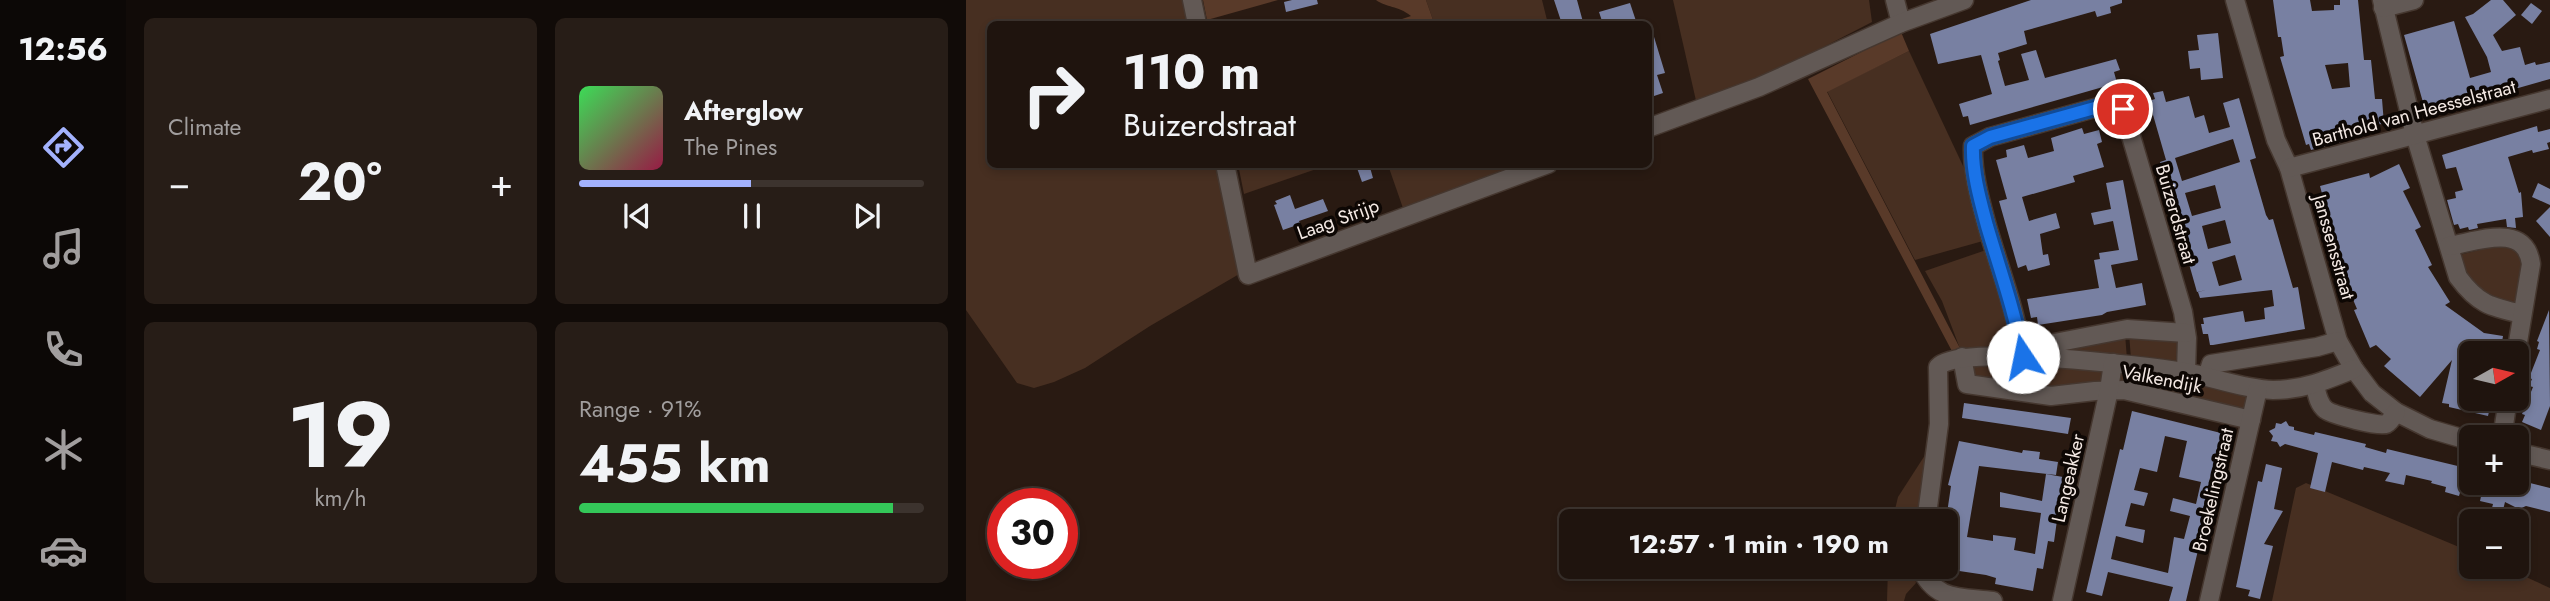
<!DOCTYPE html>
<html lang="en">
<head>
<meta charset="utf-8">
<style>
	:root { --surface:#1f140e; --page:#271d17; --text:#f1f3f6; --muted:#a19e9e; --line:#3c332e; --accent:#a3b2fd }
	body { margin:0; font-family:Jost,sans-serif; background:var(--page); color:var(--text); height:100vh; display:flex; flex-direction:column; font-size:26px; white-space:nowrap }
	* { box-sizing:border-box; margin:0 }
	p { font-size:23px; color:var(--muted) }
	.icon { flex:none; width:38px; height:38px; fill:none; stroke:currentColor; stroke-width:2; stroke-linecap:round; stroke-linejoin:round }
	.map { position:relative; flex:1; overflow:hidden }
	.details { display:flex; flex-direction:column; gap:18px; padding:18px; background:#110b08; width:840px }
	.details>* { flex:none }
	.top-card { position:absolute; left:21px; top:21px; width:665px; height:147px; border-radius:10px; box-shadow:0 4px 10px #0003,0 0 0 2px var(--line); background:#1f140e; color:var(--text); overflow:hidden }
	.needle { width:46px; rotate:82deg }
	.controls { position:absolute; left:1493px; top:341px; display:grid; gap:14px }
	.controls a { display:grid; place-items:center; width:70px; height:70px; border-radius:10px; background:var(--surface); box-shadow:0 4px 10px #0003,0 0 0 2px var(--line); font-size:35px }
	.speed { position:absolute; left:21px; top:488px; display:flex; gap:14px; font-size:35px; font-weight:700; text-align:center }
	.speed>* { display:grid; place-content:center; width:91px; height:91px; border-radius:50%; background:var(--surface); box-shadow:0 4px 10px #0003,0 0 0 2px var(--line); line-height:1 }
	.speed .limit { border:10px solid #d22; background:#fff; color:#111 }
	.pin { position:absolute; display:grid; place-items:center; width:60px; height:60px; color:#fff; margin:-30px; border:4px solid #fff; border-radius:50%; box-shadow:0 2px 7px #0007 }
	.me { position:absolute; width:77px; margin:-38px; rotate:349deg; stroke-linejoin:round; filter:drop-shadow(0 0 5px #0008) }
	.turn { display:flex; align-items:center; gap:24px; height:147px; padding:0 21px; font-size:32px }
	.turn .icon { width:91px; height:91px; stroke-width:2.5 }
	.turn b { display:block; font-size:49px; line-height:60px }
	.big { font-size:52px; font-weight:700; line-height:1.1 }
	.details .tile { flex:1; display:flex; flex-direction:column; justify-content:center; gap:10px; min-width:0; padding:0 24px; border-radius:10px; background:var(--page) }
	.details .dial { align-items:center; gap:0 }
	.dial b { font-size:91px; line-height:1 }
	.song { display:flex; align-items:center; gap:21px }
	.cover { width:84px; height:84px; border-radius:10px; background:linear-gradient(135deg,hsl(130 70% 55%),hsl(340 70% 35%)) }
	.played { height:7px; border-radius:4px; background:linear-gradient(90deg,var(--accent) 50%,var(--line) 50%) }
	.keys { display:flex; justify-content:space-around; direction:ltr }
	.heat { display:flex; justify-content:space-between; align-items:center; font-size:38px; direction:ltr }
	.charge { height:10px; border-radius:5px; background:linear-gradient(90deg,#34c759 91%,var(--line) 0) }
	.details .tiles { flex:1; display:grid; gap:18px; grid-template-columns:repeat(2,1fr) }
	.trip { position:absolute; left:593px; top:509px; width:399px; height:70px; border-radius:10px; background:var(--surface); box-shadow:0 4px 10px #0003,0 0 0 2px var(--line); font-weight:700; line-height:70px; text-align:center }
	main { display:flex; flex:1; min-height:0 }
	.menu { display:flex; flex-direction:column; width:126px; justify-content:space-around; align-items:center; background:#0c0806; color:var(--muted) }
	.menu .icon { width:49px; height:49px }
	.menu .active { color:var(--accent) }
	.menu b { font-size:32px; color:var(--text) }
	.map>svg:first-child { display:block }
	.green { fill:#472f21 }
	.forest { fill:#593a29 }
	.building { fill:#7880a2; fill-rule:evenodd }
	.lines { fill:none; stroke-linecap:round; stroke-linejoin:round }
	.minor-casing { stroke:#45372f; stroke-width:21 }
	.minor { stroke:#625955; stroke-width:18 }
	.route-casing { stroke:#114b97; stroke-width:18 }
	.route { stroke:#1a73e8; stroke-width:12 }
	.labels { text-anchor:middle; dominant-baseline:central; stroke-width:7; stroke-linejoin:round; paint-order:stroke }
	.street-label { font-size:19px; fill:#f4e9e4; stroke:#0d0704 }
</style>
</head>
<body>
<main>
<nav class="menu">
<b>12:56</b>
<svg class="icon active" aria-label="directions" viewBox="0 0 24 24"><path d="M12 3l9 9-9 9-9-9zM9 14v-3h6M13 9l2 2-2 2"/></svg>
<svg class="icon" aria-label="music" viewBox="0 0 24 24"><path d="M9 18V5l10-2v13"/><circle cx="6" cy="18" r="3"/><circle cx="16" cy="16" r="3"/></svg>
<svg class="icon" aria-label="phone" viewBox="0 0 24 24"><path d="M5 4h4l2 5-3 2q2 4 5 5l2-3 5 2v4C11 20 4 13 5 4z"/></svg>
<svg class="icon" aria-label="climate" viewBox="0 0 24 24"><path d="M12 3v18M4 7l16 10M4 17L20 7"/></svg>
<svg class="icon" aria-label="car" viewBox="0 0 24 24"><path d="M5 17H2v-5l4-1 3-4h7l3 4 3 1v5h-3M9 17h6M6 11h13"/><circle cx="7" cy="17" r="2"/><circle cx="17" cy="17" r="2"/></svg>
</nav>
<section class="details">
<div class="tiles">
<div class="tile"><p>Climate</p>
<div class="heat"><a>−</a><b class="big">20°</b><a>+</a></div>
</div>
<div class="tile">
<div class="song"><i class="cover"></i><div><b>Afterglow</b><p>The Pines</p></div></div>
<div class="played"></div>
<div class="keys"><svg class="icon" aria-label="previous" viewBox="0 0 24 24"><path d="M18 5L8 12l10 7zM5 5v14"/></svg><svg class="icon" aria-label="pause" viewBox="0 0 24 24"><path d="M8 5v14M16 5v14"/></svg><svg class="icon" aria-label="next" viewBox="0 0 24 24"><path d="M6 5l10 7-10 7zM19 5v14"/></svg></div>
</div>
<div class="tile dial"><b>19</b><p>km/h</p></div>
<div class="tile"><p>Range · 91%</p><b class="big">455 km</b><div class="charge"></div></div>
</div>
</section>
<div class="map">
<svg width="1584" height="601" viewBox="0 0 1584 601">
	<rect width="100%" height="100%" fill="#291a12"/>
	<g class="green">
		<path d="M0,0H221L226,24H24V164L256,165L275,273L184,326L119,368L88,382L68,388L51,383L0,310Z"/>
		<path d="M460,0H576L582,24H453L467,20Z"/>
		<path d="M707,0H903L906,22L788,83L731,105Z"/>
		<path d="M943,51L998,168L1017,241L949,260L861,91Z"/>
		<path d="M272,164H362V165L278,194Z"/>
		<path d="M422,165H571L438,211Z"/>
		<path d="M1538,244C1568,256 1555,284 1552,311L1505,287L1493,255Z"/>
		<path d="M1023,249L1047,332V349L996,354L976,301L959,271Z"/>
		<path d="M1163,333L1214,339L1213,360L1209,363L1165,359Z"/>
		<path d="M1159,334L1161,359L1082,348Z"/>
		<path d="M1064,363L1132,367L1139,372V386L1093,392L1059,387Z"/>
		<path d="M1060,364L1055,386L1005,379L1001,365Z"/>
		<path d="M1157,371L1230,380L1226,402L1150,383L1152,375Z"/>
		<path d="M1235,382L1283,394L1278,414L1230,402Z"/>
		<path d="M961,452L951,521L926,522L932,497Z"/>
		<path d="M1340,483L1505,552V567H1538L1584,588V601H1306L1330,488Z"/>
		<path d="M922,567H947L950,583L940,594L938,601H921Z"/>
	</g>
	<g class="forest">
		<path d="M237,0H312L241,20Z"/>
		<path d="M410,0H460L467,20L452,24H421L445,16C431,5 421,8 410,0Z"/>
		<path d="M935,32L943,51L861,92L997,354L988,355L842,79Z"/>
	</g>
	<g class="building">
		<path d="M326,0H351L352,4L320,12L318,2Z"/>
		<path d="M588,0H611L617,22L596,24Z"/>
		<path d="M1065,0H1156V3L1144,7L1145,13L1131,17L1129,11L1058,31L1061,44L1032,53L1034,60L1032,61L1039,86L1063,80L1055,54L1070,50L1079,78L1150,59L1154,70L1148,72L1151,83L1004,125L1002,116L997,117L993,104L1026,94L1015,55L972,64L964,34Z"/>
		<path d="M1307,0H1344L1346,11L1368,10V5H1374V0H1392L1398,60H1405L1409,99H1416L1418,124L1383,126L1385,132L1376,135L1378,141L1345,150L1343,144L1340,145L1314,57L1318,56L1315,37H1312ZM1382,63L1384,87L1366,89L1359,65Z"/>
		<path d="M1525,0H1537L1550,15L1527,35L1536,51L1554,47L1559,65L1569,62L1570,65L1584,62V79L1489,106L1488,102L1460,113L1438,35L1488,21L1504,78L1525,72L1521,57L1499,17L1507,14Z"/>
		<path d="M664,3L671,24H637L633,12Z"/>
		<path d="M1565,3L1576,11L1566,24L1555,15Z"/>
		<path d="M685,27L699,73L691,75L697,93L682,98V28Z"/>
		<path d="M1252,33L1257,78L1235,80L1234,68L1224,69L1222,51L1233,50L1231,35Z"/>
		<path d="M1197,91L1200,102L1223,96L1229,118L1238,115L1243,133L1264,127L1257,103L1273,98L1290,158L1284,160L1300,215L1303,220L1307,219L1327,288L1332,287L1339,329L1247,345H1244L1242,334H1237L1235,324H1238L1237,318L1277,311L1279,322L1299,319L1298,308L1308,306L1306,290L1234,298L1232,292L1240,290L1231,292L1194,162L1200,160L1183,101L1189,99L1187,93ZM1267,139L1274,162L1216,181L1209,158ZM1249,185L1255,208L1226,216L1219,193ZM1259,220L1265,243L1242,249L1236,226ZM1269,255L1276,280L1253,286L1246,262Z"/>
		<path d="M1571,126L1572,132L1584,129V142L1581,143L1583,149L1567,153L1566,150L1542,157L1553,193L1555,192L1557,217L1549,218L1550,228L1541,227L1540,219L1511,224L1512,228L1503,230L1502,227L1494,229L1492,224L1488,225L1481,200L1490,198L1489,192L1497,190L1490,167L1480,169L1476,155Z"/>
		<path d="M1116,128L1118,134L1133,130L1136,142L1131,144L1138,167L1107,176L1109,182L1056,197L1063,221L1090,213L1094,228L1074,234L1077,255L1082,254L1084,265L1062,271L1060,265L1052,268L1033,201L1041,199L1030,160L1041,157L1040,150L1058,145L1062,158L1088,151L1085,138Z"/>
		<path d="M403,164L407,178L396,182L391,168Z"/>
		<path d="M1433,164L1444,188L1437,191L1455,227L1449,230L1466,265L1462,267L1484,302L1479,305L1518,333L1537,336L1534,354H1505V399H1526L1522,416L1483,407V404L1476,403L1486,360L1454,397L1418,366L1425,359L1410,345L1404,348L1388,310L1391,309L1383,290H1381L1354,186L1403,173L1404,178Z"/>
		<path d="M1157,180L1172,260L1145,265L1150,288L1176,283L1180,305L1141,312L1136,315L1072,325L1071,317L1065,318L1061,299L1133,288L1128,260L1134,259L1133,253L1153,250L1147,221L1128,225L1125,213L1145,209L1140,183Z"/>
		<path d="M1572,183L1584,189V205L1566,197Z"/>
		<path d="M324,195L329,209L357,199L362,211L333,221L334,224L317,230L308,205L311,204L309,201Z"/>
		<path d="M1584,207V237L1570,221Z"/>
		<path d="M1583,310L1584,406L1575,430L1556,422L1559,415L1556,414L1567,387L1563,386L1566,379L1563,378L1574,350L1571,349L1573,342L1571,341Z"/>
		<path d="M998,403L1105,418L1102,434L996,418Z"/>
		<path d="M1166,411L1259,434L1256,450L1251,449L1243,482L1251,484L1246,509L1242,508L1220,601H1203L1207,587L1142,572L1136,596L1120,592L1154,449L1157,450ZM1199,436L1221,441L1213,477L1235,482L1230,504L1207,498L1204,511L1224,516L1218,539L1208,537L1202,573L1145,559L1150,536L1177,543L1179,530L1159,526L1165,503L1178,506L1182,493L1168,490L1174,468L1191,472Z"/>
		<path d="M1320,421L1323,426L1328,427V430L1348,435L1349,432L1400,444L1399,447L1420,453L1421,449L1500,468L1505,470V488L1496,486L1493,496L1479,492L1480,487L1465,483L1466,481L1440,475L1438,485L1419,481L1424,473L1398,467L1397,470L1366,462L1359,492L1344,488L1352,453L1319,444L1314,447L1311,442L1305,441L1307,436L1303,431L1309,428L1310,423L1315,424Z"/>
		<path d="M993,441L1056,453L1057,450L1074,452L1073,459L1092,462L1090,475L1013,466L1001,537L1027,541V535L1050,538L1048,550L1069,554L1075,513L1034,507V492L1076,501L1080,474L1097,477L1088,542L1082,541L1077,569L1071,568L1067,591L1029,584L1030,578L1020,575L980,569L984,527L980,526V520L985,486L982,485Z"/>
		<path d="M1300,464L1316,468L1308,509L1317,511L1298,544L1307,546L1294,599L1282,596L1284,590L1270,587L1292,481L1296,482Z"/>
		<path d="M1552,480L1584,488V512L1560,506L1553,509L1539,502L1537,510L1526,508L1527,504L1514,501L1518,483H1538L1551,486Z"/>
	</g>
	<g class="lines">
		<defs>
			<g id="minor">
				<path d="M226,0L231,24"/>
				<path d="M929,0L935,23"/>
				<path d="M1269,0L1310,140L1323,168L1372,341L1388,369L1406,393L1430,412L1464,429L1505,441"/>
				<path d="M1416,0L1449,135L1492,277C1512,304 1524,307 1556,314"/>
				<path d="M1417,8L1448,0"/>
				<path d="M682,128L793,87L935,23L998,0"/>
				<path d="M259,164L282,275L582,164"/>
				<path d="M1323,168L1584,99"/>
				<path d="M1483,246C1513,241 1559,222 1565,264L1550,354"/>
				<path d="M996,357L1001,384L1085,396L1129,391L1158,390L1285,420"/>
				<path d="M1057,357C1050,312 1034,270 1021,226C1014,200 1006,172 1007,146L1024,137L1143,104L1157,109L1217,312L1221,338L1220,372"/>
				<path d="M1076,358L1078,345L1161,329L1220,333"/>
				<path d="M1241,377L1245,364L1351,347L1372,341"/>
				<path d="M1349,385C1351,394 1352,404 1360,410C1367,415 1413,427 1420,424C1424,422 1427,417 1430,412"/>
				<path d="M1536,438L1542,399"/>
				<path d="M1550,452L1584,460"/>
				<path d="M960,522L973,424L972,367C992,343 1181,366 1218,372C1248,377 1276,389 1307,390C1337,390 1361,380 1388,369"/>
				<path d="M954,567C969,601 993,597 1027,601"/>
				<path d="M1096,601L1143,390L1147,363"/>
				<path d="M1243,601L1292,389"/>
			</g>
		</defs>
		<use href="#minor" class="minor-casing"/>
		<use href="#minor" class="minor"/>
	</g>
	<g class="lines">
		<defs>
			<path id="route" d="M1057,357C1049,312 1034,270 1021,226C1014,200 1006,172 1007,146L1024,137L1143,104L1157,109"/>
		</defs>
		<use href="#route" class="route-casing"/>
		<use href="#route" class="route"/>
	</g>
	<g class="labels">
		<g class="street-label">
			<text transform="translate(1448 113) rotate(-15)">Barthold van Heesselstraat</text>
			<text transform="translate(1210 214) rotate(74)">Buizerdstraat</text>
			<text transform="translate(372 219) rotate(-20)">Laag Strijp</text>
			<text transform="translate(1368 247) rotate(74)">Janssensstraat</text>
			<text transform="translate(1196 379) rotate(11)">Valkendijk</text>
			<text transform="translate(1102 478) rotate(-77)">Langeakker</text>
			<text transform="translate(1247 490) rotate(-77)">Broekelingstraat</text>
		</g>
	</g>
</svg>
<div class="controls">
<a><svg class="needle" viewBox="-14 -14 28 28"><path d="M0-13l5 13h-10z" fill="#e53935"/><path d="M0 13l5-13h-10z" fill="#a19e9e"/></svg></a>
<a>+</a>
<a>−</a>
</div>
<div class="speed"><div class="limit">30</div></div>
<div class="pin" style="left:1157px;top:109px;background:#d93025"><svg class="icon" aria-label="arrive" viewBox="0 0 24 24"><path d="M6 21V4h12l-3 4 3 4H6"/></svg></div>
<svg class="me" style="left:1057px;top:357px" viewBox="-20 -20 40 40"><circle r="19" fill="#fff"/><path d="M0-13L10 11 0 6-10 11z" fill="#1a73e8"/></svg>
<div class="trip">12:57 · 1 min · 190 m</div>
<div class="top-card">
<div class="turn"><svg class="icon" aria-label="right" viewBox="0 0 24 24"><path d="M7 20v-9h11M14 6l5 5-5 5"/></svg><div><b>110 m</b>Buizerdstraat</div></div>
</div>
</div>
</main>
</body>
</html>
